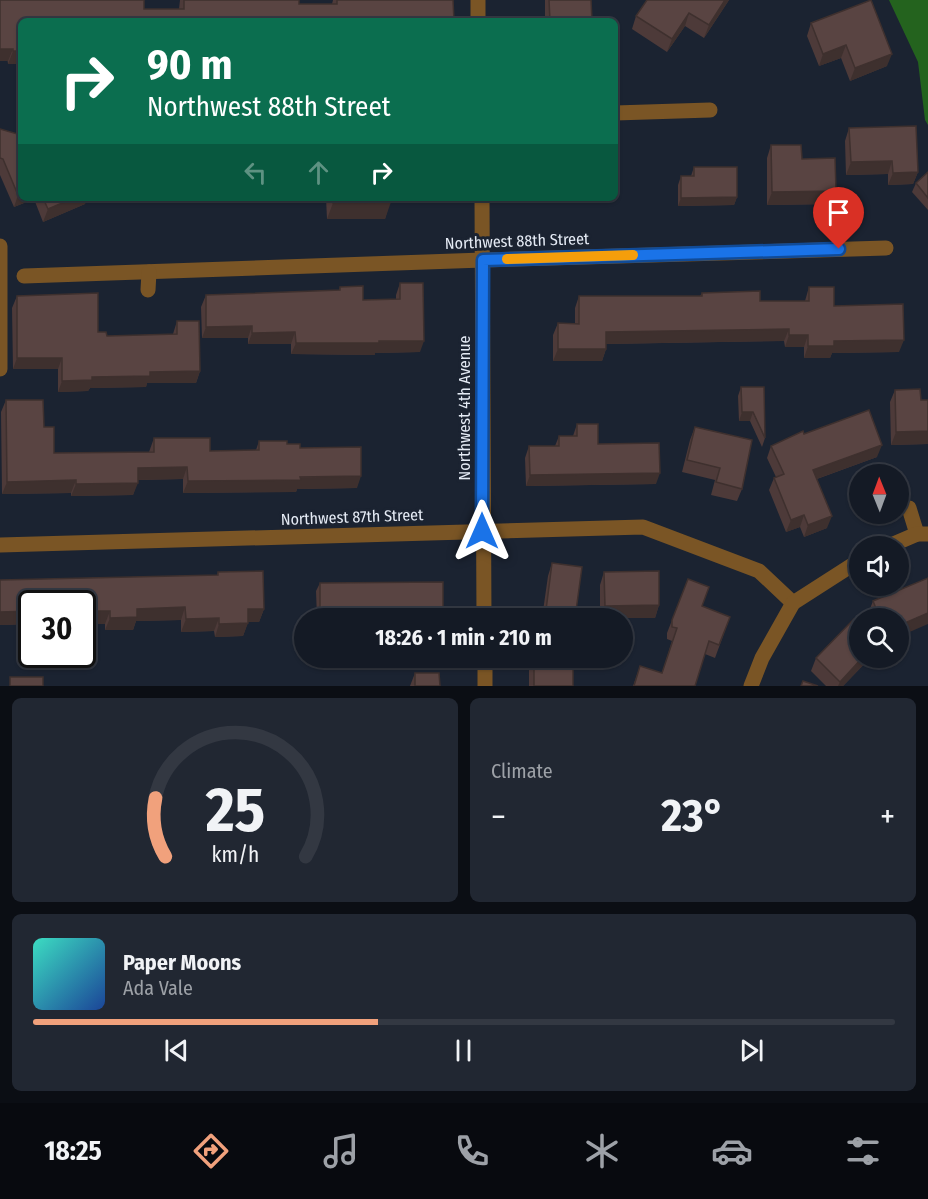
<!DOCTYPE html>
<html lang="en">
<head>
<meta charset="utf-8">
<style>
	:root { --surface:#141a25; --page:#212732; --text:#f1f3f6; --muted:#9da1a7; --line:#333842; --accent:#f1a17c }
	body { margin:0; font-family:"Fira Sans Condensed",sans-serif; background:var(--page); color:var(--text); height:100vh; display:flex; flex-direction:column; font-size:22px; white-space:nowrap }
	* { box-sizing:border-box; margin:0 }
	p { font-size:20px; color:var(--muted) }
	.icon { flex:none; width:33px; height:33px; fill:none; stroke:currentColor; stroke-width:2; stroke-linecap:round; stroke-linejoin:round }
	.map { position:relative; height:686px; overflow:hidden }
	.side { display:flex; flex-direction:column; gap:12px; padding:12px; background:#0b0e14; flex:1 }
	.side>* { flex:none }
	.hud { position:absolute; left:18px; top:18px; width:600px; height:183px; border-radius:9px; box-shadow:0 2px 4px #0004,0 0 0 2px var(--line); background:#0b6e4f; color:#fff; overflow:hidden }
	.needle { width:39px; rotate:359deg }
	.controls { position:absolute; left:849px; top:464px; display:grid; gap:12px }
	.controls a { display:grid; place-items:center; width:60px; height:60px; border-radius:50%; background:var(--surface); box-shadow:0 2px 4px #0004,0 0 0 2px var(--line); font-size:30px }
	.speed { position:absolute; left:18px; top:590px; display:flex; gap:12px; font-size:30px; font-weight:700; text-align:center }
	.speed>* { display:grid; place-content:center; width:78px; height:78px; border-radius:50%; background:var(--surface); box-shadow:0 2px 4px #0004,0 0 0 2px var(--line); line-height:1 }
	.speed .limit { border:3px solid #111; border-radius:9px; background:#fff; color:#111 }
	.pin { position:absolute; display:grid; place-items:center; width:51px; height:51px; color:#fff; margin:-62px -26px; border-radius:50% 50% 50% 0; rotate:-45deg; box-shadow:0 0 6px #0007 }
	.pin .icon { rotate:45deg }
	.me { position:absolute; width:66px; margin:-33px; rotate:0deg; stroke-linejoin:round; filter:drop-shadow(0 0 4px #0008) }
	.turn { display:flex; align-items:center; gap:21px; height:126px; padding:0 30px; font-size:27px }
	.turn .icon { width:78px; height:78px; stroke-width:2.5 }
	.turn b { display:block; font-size:42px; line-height:51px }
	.lanes { display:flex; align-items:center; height:57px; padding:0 30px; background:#0003; justify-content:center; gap:30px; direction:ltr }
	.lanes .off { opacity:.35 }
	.big { font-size:45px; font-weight:700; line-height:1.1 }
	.side .widget { flex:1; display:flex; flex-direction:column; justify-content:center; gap:9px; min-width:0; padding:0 21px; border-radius:9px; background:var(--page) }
	.side .dial { align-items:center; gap:0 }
	.dial svg { height:156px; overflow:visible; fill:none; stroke:var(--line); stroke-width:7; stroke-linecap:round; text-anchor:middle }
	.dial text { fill:var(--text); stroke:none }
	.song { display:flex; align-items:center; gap:18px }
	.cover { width:72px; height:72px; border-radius:9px; background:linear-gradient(135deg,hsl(170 70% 55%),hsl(220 70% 35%)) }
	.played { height:6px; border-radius:3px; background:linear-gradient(90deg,var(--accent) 40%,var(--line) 40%) }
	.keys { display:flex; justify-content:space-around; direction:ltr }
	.heat { display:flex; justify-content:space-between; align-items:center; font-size:33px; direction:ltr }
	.side .tiles { flex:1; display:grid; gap:12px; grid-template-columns:1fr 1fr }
	.widget:last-child { grid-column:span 2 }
	.trip { position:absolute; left:294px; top:608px; width:339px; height:60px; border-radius:30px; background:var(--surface); box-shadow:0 2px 4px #0004,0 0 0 2px var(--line); font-weight:700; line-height:60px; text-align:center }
	.menu { display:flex; height:96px; justify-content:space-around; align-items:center; background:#080a0f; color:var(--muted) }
	.menu .icon { width:42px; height:42px }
	.menu .selected { color:var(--accent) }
	.menu b { font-size:27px; color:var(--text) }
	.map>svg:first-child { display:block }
	.forest { fill:#24631e }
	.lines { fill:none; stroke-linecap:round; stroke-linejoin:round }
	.minor { stroke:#7a5525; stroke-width:15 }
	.wall { fill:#4d3a39 }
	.shaded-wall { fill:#3e302e }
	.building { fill:#594442; stroke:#3e302e; stroke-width:1.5 }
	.route-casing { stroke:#114b97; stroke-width:15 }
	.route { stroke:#1a73e8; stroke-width:10 }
	.slow { stroke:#f59e0b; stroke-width:10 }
	.labels { text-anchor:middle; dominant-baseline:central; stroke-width:6; stroke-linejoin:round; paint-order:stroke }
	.street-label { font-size:16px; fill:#e5ebf5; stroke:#1b2331 }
</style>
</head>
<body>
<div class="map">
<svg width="928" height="686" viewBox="0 0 928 686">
	<rect width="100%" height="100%" fill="#1b2331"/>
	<path class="forest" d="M889,0H928V125L925,120L918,62Z"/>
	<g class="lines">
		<g class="minor">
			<path d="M478,0V21"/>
			<path d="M615,113L710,110"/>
			<path d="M482,198L484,618"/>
			<path d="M0,246V369"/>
			<path d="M24,276L483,260L886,248"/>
			<path d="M148,290L149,272"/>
			<path d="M909,508L917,534"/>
			<path d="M0,545L643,527L759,571L793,603"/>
			<path d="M889,546L917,534H928"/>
			<path d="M485,657V686"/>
			<path d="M751,686L762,658L793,603L860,560"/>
		</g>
	</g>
	<g class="wall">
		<path d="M0,0L144,9H179L180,0H299V4H332L333,0H453L21,21V64H8Z"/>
		<path d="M545,0H591L592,21H545Z"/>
		<path d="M729,0L704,38L685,26L667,52L632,29L636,16Z"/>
		<path d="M811,23L887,66L850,81L841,58L819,66L807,36Z"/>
		<path d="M849,128L918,172L913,184L888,185V174L846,175L845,141Z"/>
		<path d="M0,129L21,198H87L85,204L43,222L34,199L14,207L0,175Z"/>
		<path d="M771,145L802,159L831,204L767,205V158Z"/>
		<path d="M694,167L737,197L734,205L678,206V185L681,176H691Z"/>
		<path d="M928,172V210L912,192L916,183Z"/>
		<path d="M326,198H391L385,219H327Z"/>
		<path d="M400,283L420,352L375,353V355L291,354V344H248V338H202L201,307L206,295L339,290L340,287L363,300L396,299V295Z"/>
		<path d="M809,287L899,352L832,353L830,358H804V347H785L784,341L606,344V349L602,361H553V335L558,323L575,324V308L579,296H700L702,293L760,301H805Z"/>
		<path d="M17,296L107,336L173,334L177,321L200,371L196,383H147L146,387L90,388L88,391L58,392V369H13L12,308Z"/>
		<path d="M741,387L765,438L762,447L750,421H739L738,396Z"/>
		<path d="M895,390L921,400H928V444L891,445L890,402Z"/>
		<path d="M6,400L44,427L54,453L149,452L154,438L210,451L256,450L259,441L287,444L300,448L357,488L297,489L296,492L183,493V479L138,480L133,495L71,496V493L2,494L1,412Z"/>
		<path d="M577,424L598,444L656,484L526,486L525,458L529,446H555L559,436H573Z"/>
		<path d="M695,427L742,489L737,501L711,495L715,480L682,472L690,440Z"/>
		<path d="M804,434L877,457L817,479L827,528L804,537L800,527L786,532L769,490L774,478L776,477L767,458L771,446Z"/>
		<path d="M552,563L575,618H542L548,576Z"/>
		<path d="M218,572L264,609L259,622H248L243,636L215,637L214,631L181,632V620L136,621L133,630H105V624L32,603V624L0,625V580L217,575Z"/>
		<path d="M604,572L659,605L655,618H600V585Z"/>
		<path d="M688,579L702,606L730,617L715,658L705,654L695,686H633L640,666L662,673L672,641L667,639V633Z"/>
		<path d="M320,583L443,617V618H392V617L317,618L316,591Z"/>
		<path d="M873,601L898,618H870L868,614Z"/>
		<path d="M532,657H573V686H529V664Z"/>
		<path d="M871,657L843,686H826L811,671L816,658Z"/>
		<path d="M415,673L440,686H410Z"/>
	</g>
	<g class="shaded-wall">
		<path d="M725,0H729L704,38L709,25Z"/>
		<path d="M689,13L685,26L667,52L672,39Z"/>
		<path d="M846,45L841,58L819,66L823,54Z"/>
		<path d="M0,49H13L8,61H0Z"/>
		<path d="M13,51H21V64H8Z"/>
		<path d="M892,54L887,66L850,81L855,68Z"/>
		<path d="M892,161L888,174L846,175L851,162Z"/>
		<path d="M918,172L913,184L888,185L893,173Z"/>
		<path d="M836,191L831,204L767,205L772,192Z"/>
		<path d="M21,193V198H34V199L14,207L18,195Z"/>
		<path d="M737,197L734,205L678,206L681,198Z"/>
		<path d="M74,198H87L85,204L43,222L48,209Z"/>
		<path d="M391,202L385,219H327L333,203Z"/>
		<path d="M252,326L248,338H202L206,327Z"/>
		<path d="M789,329L784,341L602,344L606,332Z"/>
		<path d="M295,332L291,344H248L252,333Z"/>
		<path d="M789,335H808L804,347H785Z"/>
		<path d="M904,340L899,352L832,353L830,358H804L808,346L834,341Z"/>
		<path d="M424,341L420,352L375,353V355L291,354L296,343Z"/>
		<path d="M558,349H606L602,361H553Z"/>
		<path d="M17,358H62L58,369H13Z"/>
		<path d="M200,371L196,383H147L146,387L90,388L88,391L58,392L62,381L92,377L150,372Z"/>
		<path d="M742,412H753L750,421H739Z"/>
		<path d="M928,431V444L891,445L896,432Z"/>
		<path d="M882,445L877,457L808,482L813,470Z"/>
		<path d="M187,467L183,479L133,480L138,468Z"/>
		<path d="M660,473L656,484L526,486L530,475Z"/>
		<path d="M361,476L357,488L297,489L296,492L183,493L188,481Z"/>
		<path d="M76,480L71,493L2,494L7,482Z"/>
		<path d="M138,483L133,495L71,496L76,484Z"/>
		<path d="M804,515L800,527L786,532L791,520Z"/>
		<path d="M832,516L827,528L804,537L808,525Z"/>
		<path d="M659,605L655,618H600L605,606Z"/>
		<path d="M185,607L181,620L136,621L133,630H105L110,618L137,609Z"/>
		<path d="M395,608L392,617L317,618L320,609Z"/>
		<path d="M248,609H264L259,622H243Z"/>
		<path d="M32,611V624L0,625V612Z"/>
		<path d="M82,611H110L105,624H82Z"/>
		<path d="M928,613V624L898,637V626Z"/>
		<path d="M219,618L214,631L181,632L186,619Z"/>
		<path d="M248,623L243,636L215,637L219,624Z"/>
		<path d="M37,654H64L62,660H35Z"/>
		<path d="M863,657H871L843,686H838L840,682Z"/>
	</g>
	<g class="building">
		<path d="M0,0H144V9H184V0H299V4H337V0H453L454,21H21V51H13V49H0Z"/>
		<path d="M549,0H591L592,21H550Z"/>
		<path d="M647,0H725L709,25L689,13L672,39L636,16Z"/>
		<path d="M871,0L892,54L855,68L846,45L823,54L811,23Z"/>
		<path d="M916,126L918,172L893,173L892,161L851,162L849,128Z"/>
		<path d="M0,129L21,135V193L18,195L3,159L0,158Z"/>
		<path d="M771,145H801L802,159L835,158L836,191L772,192Z"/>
		<path d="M694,167H737V197L681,198V176H694Z"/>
		<path d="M928,172V198L916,183Z"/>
		<path d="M43,198H74L48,209Z"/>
		<path d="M332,198H391V202L333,203Z"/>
		<path d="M400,283H423L424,341H379V343H296L295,332L252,333V326L206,327V295L340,290V287L363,286V300L400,299Z"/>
		<path d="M809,287H834V306L903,304L904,340L834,341V346H808V335H789V329L606,332V349H558V323L579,324V296H702V293L760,291V301H809Z"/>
		<path d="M98,293V332H106L107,336L177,334V321H199L200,371L150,372V376L92,377V380L62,381V358H17V296Z"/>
		<path d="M741,387H764L765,438L753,412H742Z"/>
		<path d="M920,389L921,400H928V431L896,432L895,390Z"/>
		<path d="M6,400H43L44,427H54V453L154,452V438H210V451L259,450V441H287V444H300V448L361,447V476L300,477L301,480L188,481L187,467L138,468V483L76,484V480L7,482Z"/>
		<path d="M869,410L882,445L813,470L832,516L808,525L804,515L791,520L774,478L784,474L771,446L803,431L804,434Z"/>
		<path d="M577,424H598V444L659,443L660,473L530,475L529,446H559V436H577Z"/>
		<path d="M695,427L752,440L742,489L716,482L720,468L687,460Z"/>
		<path d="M552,563L582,567L575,618H545Z"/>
		<path d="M263,571L264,609H248V623L219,624V618L186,619L185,607L137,609V617L110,618V611H82V603H32V611L0,612V580L218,575V572Z"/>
		<path d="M659,571V605L605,606L604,572Z"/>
		<path d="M928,578V613L898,626V618H880L873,601Z"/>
		<path d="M688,579L709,587L702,606L730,617L719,645L709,641L695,686H634L640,666L662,673L677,628L672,627V620Z"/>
		<path d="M443,582V617L395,618V608L320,609V583Z"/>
		<path d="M854,619L860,624V657H863L840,682L816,658Z"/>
		<rect x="534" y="657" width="39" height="29"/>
		<path d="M415,673H439L440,686H415Z"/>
		<rect x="10" y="677" width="33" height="9"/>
		<path d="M803,681L818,686H801Z"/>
	</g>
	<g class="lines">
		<defs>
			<path id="route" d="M482,531L483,260L839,249"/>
		</defs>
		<use href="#route" class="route-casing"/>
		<use href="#route" class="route"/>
		<path class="slow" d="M507,259L633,255"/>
	</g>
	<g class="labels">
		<g class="street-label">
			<text transform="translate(517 241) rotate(-2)">Northwest 88th Street</text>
			<text transform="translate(464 408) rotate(-90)">Northwest 4th Avenue</text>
			<text transform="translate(352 517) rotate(-2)">Northwest 87th Street</text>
		</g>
	</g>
</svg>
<div class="controls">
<a><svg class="needle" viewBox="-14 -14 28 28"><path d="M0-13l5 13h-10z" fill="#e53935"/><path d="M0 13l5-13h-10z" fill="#9da1a7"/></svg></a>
<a><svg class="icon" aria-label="sound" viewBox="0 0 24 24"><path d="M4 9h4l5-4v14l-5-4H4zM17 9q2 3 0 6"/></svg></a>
<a><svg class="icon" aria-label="search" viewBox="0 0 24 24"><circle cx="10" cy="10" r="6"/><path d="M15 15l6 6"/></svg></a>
</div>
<div class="speed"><div class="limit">30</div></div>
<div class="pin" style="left:839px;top:249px;background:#d93025"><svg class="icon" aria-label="arrive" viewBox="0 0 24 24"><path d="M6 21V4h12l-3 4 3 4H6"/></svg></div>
<svg class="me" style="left:482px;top:531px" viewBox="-20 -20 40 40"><path d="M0-17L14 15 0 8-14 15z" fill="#1a73e8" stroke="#fff" stroke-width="4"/></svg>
<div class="trip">18:26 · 1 min · 210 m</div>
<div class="hud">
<div class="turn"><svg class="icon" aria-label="right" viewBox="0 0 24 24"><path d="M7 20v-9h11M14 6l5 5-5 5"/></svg><div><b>90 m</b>Northwest 88th Street</div></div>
<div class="lanes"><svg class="icon off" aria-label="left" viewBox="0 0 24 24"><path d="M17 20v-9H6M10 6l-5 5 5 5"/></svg><svg class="icon off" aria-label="ahead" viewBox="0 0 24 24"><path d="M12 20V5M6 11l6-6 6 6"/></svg><svg class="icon" aria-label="right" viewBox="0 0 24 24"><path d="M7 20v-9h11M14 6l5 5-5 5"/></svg></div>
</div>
</div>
<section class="side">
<div class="tiles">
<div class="widget dial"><svg viewBox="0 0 100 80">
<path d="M14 69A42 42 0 1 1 86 69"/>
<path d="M14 69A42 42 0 0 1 9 39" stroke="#f1a17c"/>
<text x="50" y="56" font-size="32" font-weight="700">25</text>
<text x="50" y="72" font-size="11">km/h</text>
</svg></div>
<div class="widget"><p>Climate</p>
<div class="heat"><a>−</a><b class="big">23°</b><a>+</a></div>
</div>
<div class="widget">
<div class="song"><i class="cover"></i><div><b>Paper Moons</b><p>Ada Vale</p></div></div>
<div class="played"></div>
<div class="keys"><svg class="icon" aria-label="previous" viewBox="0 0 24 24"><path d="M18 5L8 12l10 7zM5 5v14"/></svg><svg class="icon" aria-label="pause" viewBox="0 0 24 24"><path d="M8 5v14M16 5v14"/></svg><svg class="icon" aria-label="next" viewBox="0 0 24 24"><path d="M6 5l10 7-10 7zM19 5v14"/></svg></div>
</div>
</div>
</section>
<nav class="menu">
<b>18:25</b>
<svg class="icon selected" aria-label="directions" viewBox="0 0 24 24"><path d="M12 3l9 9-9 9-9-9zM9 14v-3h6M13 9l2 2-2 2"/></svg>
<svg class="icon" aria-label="music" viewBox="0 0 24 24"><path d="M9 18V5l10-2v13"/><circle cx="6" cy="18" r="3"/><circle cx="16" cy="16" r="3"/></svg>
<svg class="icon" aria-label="phone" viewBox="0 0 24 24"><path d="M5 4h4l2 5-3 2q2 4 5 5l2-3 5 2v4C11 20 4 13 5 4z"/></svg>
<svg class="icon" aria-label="climate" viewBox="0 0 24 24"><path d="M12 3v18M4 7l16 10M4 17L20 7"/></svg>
<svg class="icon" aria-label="car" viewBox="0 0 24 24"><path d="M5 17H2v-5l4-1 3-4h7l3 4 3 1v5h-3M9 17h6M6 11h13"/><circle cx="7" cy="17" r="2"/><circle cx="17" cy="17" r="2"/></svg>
<svg class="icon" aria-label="filters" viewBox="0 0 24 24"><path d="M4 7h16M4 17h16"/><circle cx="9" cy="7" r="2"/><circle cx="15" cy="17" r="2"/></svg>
</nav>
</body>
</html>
